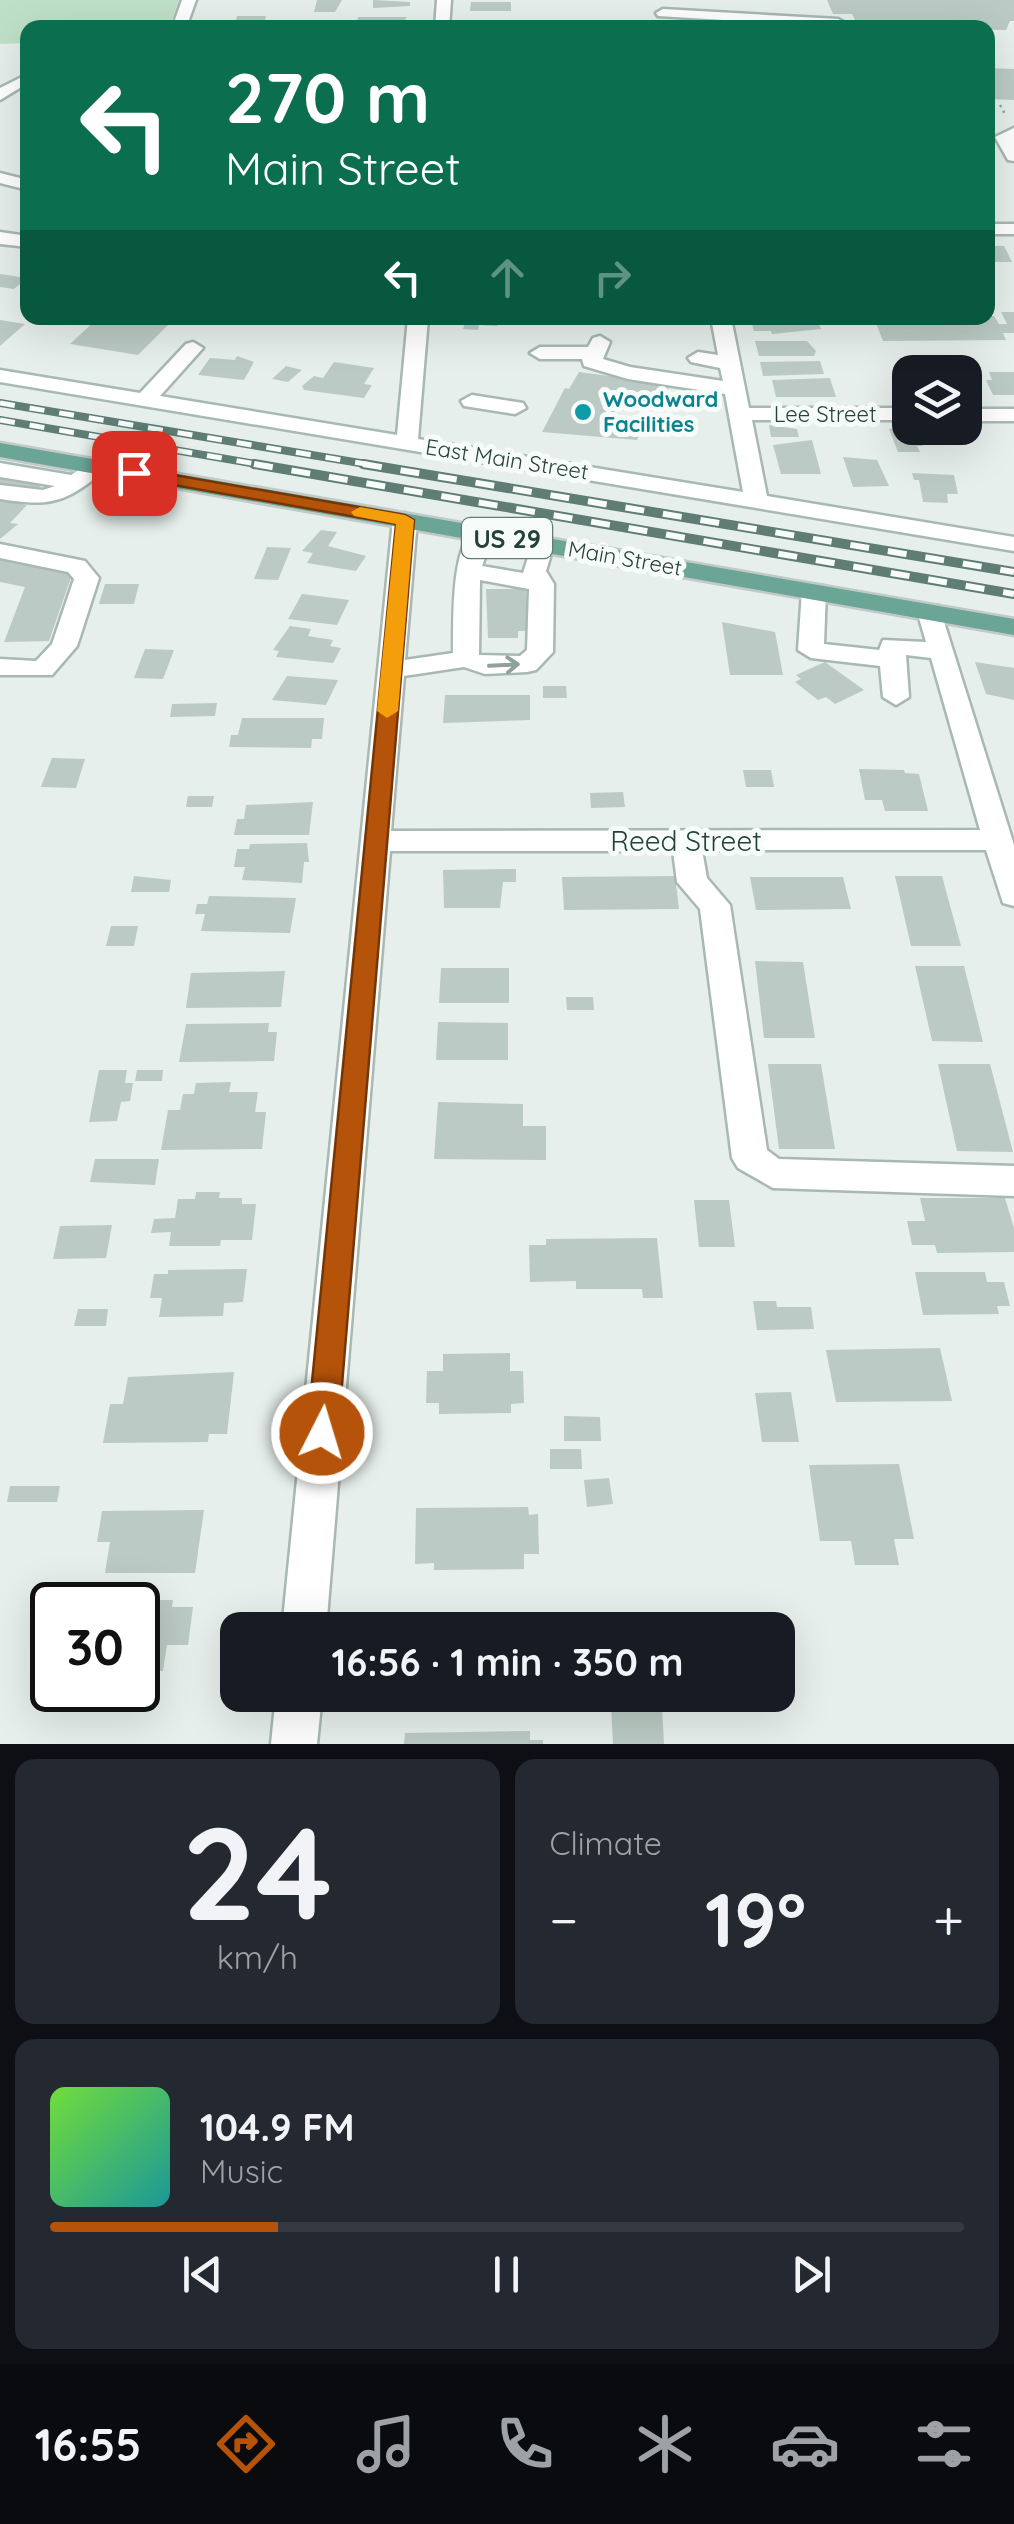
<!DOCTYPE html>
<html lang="en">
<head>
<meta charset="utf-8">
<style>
	:root { --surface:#171b24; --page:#242831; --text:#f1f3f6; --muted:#9ea1a6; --line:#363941; --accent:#b45309 }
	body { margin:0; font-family:Quicksand,sans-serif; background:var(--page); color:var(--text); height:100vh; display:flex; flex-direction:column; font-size:38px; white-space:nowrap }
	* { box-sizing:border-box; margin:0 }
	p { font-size:32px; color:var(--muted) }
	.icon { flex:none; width:55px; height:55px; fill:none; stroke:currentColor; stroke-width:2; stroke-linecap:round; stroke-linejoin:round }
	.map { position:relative; height:1744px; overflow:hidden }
	.details { display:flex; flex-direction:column; gap:15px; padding:15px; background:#0d0f14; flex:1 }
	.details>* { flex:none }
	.hud { position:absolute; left:20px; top:20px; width:975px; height:305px; border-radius:20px; box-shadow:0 10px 40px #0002; background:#0b6e4f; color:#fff; overflow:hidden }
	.tools { position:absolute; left:892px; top:355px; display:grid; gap:20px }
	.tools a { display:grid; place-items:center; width:90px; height:90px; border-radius:20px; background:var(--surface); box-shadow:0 10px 40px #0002; font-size:50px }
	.speed { position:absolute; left:30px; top:1582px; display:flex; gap:20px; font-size:50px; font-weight:700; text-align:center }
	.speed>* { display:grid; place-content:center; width:130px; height:130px; border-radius:50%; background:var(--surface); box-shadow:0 10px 40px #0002; line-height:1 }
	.speed .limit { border:5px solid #111; border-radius:15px; background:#fff; color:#111 }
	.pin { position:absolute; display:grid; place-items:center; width:85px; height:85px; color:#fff; margin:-42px; border-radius:20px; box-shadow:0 5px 15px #0006 }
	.me { position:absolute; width:110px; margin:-55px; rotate:5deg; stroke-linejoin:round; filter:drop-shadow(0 0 8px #0008) }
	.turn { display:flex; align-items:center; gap:35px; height:210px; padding:0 40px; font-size:45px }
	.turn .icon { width:130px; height:130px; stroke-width:2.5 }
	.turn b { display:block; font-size:70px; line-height:85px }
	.lanes { display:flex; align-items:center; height:95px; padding:0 40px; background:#0003; justify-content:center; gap:50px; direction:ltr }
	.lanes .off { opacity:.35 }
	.big { font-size:75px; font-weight:800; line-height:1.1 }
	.details .tile { flex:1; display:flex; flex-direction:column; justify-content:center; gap:15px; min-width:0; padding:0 35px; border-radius:20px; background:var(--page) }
	.details .dial { align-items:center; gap:0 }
	.dial b { font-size:130px; line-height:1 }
	.song { display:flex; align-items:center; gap:30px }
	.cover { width:120px; height:120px; border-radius:15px; background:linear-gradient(135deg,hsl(100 70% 55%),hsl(180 70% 35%)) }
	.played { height:10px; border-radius:5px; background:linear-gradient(90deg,var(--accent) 25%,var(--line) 25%) }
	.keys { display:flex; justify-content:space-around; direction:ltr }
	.heat { display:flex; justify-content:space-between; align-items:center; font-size:55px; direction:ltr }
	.details .tiles { flex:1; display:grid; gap:15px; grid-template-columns:1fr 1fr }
	.tile:last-child { grid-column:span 2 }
	.trip { position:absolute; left:220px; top:1612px; width:575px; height:100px; border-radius:20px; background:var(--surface); box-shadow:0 10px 40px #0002; font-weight:800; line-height:100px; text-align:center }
	.menu { display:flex; height:160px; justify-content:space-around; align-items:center; background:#090b0e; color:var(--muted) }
	.menu .icon { width:70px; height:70px }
	.menu .on { color:var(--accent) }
	.menu b { font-size:45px; color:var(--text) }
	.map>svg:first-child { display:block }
	.green { fill:#bfe0c8 }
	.building { fill:#bbcac4 }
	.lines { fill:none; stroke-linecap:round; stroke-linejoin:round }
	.minor-casing { stroke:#a8b8b2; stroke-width:5 }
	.major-casing { stroke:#c2cac8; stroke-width:5 }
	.path { stroke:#86b3a5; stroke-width:2.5; stroke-dasharray:2.5 4; stroke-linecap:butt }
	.minor { fill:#fff; fill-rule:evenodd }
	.major { fill:#6aa596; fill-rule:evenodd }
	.rail-far1-casing { stroke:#5f7d75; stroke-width:8 }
	.rail-casing { stroke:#5f7d75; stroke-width:10 }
	.rail-far1 { stroke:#f7fbf9; stroke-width:5; stroke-dasharray:15; stroke-linecap:butt }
	.rail { stroke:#f7fbf9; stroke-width:6; stroke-dasharray:19; stroke-linecap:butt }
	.oneway { stroke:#92a09c }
	.route { fill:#b45309; stroke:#753606; stroke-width:2.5 }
	.slow { fill:#f59e0b }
	.culture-dot { fill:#0f9aa8; stroke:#f7fbf9; stroke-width:4 }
	.labels { text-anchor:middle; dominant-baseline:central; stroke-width:10; stroke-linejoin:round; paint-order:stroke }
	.far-culture-label { font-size:22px; font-weight:bold; fill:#0d838f; stroke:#f7fbf9; text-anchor:start }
	.far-street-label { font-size:22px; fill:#24423a; stroke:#f7fbf9 }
	.shield { fill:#f7fbf9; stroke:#637a73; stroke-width:2.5 }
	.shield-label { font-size:25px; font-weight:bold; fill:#24423a }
	.street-label { font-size:28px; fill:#24423a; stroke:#f7fbf9 }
</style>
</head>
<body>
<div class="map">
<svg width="1014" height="1744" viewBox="0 0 1014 1744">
	<rect width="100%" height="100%" fill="#e6efeb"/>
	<path class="green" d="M0,0H179L169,27L28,28L27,43L0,44Z"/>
	<g class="building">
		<path d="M317,0H342L335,12H314Z"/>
		<path d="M373,0L410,2V6L373,8Z"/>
		<path d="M827,0H1014V21H1010L1006,30L859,28L852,14H833Z"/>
		<path d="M471,2H511V11H470Z"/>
		<path d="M237,16H266L263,28L211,25L212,20H236Z"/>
		<path d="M358,17H407L402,24H357Z"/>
		<path d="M988,68L1014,69V100L988,99Z"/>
		<path d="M988,246H1004L1012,262H988Z"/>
		<path d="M0,274L27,278L14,289L0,287Z"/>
		<path d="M1001,312H1014V333H1003L1006,340L883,341L874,318L994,316L999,324H1007Z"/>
		<path d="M98,318H175L138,355L70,344Z"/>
		<path d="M467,318H500L497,326L479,325L478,330L463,329Z"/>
		<path d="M750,318H795L819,324L821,329L772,334L771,331H754Z"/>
		<path d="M0,320L25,324L0,346Z"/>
		<path d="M755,341H807L816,351L814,356H759Z"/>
		<path d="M237,356L254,362L244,380L198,375L210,358L235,360Z"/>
		<path d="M820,361L824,374L763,376L760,362Z"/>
		<path d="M334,362L374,368L364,384L372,385L364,398L304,390L302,386L314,376L323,378Z"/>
		<path d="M286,366L302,370L288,382L272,379Z"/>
		<path d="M579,372L670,384L662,403L609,396L606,403L618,404L611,420L644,424L637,440L542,432L565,388L569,389Z"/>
		<path d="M989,372H1014V395H993L986,380H992Z"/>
		<path d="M830,378L836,397H776L772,380Z"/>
		<path d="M769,425L797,429L799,437H771Z"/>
		<path d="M916,428L923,446H917L920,452H898L889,429Z"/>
		<path d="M812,440L821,474H781L773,445Z"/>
		<path d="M843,457L877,460L889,486L853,487Z"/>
		<path d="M912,473L954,475L958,494H947L948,503L923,502L919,480H914Z"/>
		<path d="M0,475L45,481L33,494L0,487Z"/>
		<path d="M0,500L27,505L10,523L18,524L0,539Z"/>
		<path d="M321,530L337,532L328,546L366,556L356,571L307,563L313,553L302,551Z"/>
		<path d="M267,547L291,548L278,580L254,579Z"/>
		<path d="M0,555L74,569L49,641L4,642L25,587L0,582Z"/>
		<path d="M105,584H139L134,604H99Z"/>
		<path d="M486,589H526L527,631H518V638H488Z"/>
		<path d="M302,594L349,600L337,625L288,619Z"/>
		<path d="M722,622L775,632L783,675H730Z"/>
		<path d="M290,626L311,629L308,636L333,640L330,646L341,648L333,663L276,657L279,651L273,650Z"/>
		<path d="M145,649L174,650L163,679L134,678Z"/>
		<path d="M825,662L864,690L835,704L826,697L818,700L795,682L801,679L796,675Z"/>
		<path d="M975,662L1014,668V700L986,694Z"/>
		<path d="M287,676L338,680L326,705L272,700Z"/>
		<path d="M543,686H566L567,698H543Z"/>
		<path d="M445,695H530V720L443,723Z"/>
		<path d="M217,703L215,716L170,717L172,704Z"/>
		<path d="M242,718H324L322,739H312L311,748L229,747L231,735H238Z"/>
		<path d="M52,758L85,759L76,788L41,787Z"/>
		<path d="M859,769L904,770L905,773L919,774L928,811H885L882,800H865Z"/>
		<path d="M743,770H771L774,787H746Z"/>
		<path d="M623,792L625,807L591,808L590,793Z"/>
		<path d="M188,796H214L212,807H186Z"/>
		<path d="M313,802L309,835H234L237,819H244L246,805Z"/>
		<path d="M307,843L309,862H304L302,883L242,880L245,867H234L237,849H249L250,844Z"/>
		<path d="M516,869V882H503L500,908H444L443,870Z"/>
		<path d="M134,876L171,880L169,892H131Z"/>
		<path d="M675,876L679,909L564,910L562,877Z"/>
		<path d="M895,876H942L961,946H911Z"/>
		<path d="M750,877H843L851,909L756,910Z"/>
		<path d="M209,896L296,898L290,933L201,931L205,914H195L197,904H207Z"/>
		<path d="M111,926H138L134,946H106Z"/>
		<path d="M755,961L803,962L815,1038H764Z"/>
		<path d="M915,966H964L983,1042L932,1041Z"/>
		<path d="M441,968H509V1003H439Z"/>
		<path d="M285,971L281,1007L186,1008L191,973Z"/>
		<path d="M566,997H593L594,1010H567Z"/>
		<path d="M438,1022L508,1023V1060H436Z"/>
		<path d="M269,1023L268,1032H277L274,1061L179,1062L186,1024Z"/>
		<path d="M768,1064H821L835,1149H779Z"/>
		<path d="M938,1064H990L1013,1152L957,1151Z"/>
		<path d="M99,1070H127L125,1083H133L130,1101L121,1102L117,1121L89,1122Z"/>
		<path d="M137,1070H163L162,1081H135Z"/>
		<path d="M231,1082L229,1092H258L255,1112H266L262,1149L161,1150L168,1110H180L183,1094H194L196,1083Z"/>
		<path d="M438,1102L523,1104V1126H546V1160L434,1159Z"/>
		<path d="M95,1159H159L155,1185L90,1182Z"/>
		<path d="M196,1192H220L219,1198H242V1204H256L252,1240H221L220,1246H169L171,1232L151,1233L154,1219L175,1218L178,1199H195Z"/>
		<path d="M920,1198H1005L1014,1228V1252L937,1253L935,1245H912L907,1221H925Z"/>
		<path d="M694,1200H729L735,1247H699Z"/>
		<path d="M112,1225L106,1258L53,1259L60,1226Z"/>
		<path d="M657,1238L663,1298H643L642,1289H576V1281L530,1282L529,1245H546V1239Z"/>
		<path d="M247,1269L243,1302L224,1303L223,1316L159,1317L162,1298H150L154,1274H168V1270Z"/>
		<path d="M915,1272H985L987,1282H1004L1010,1306H997L999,1314L923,1315Z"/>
		<path d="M753,1301H776L777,1307H811L814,1329L757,1330Z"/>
		<path d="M78,1309H108L106,1326H74Z"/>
		<path d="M940,1348L952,1401L836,1402L826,1350Z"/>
		<path d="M510,1353V1371H523L524,1403L511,1404V1413L439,1414V1403H426L427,1371H443V1354Z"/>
		<path d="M234,1372L227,1434H209L208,1442L103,1443L110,1404H123L128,1377Z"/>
		<path d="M791,1392L799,1442H762L755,1393Z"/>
		<path d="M564,1416L600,1417L601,1441H564Z"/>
		<path d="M550,1449H581L582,1469H550Z"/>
		<path d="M899,1464L914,1539H894L899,1565H855L851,1541H820L809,1465Z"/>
		<path d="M609,1478L613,1504L587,1507L584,1480Z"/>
		<path d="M10,1486H60L57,1502H7Z"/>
		<path d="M528,1507L529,1515L538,1514L539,1554H524V1569L434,1570V1563L415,1564L416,1508Z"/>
		<path d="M204,1510L195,1573H105L110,1542H97L102,1511Z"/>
		<path d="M33,1589H53L49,1611H30Z"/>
		<path d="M105,1600H173L172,1607H193L188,1645H167L163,1671H138V1605H104Z"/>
		<path d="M424,1616H501L502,1630H424Z"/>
		<path d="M611,1706H662L664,1744H613Z"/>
		<path d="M530,1731V1740H543V1744H404L405,1733Z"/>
	</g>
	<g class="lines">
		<defs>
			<g id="minor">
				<path d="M182,0H196L186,28H172Z"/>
				<path d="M437,0H451L449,28H435Z"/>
				<path d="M663,9L838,19L845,23L838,27L658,16L656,13Z"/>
				<path d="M28,74V83L0,100V88Z"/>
				<path d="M1014,128V161L1008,160L995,137Z"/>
				<path d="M0,173L28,180V190L0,183Z"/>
				<rect x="988" y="224" width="26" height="10"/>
				<path d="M0,232L28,236V247L0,244Z"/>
				<path d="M408,318H428L418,439L743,492L725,394L628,379L584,366L582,359H540L530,353L540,347H588L593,338L600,336L610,342L603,359L630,367L723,381L720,368L691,362L688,358L698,352L718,355L711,318H731L749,408H910V420H752L767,496L1014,537V551L0,382V370L140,393L186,344L193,342L203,348L160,396L397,435Z"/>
				<path d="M472,395L523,403L526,408L515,414L464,406L461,401Z"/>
				<rect x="965" y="409" width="49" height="12"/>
				<path d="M96,459L107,466L104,471C65,503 50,507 0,499V485L43,490L55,486L0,477V463L71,475Z"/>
				<path d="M405,513L417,520L405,660L453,653C454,625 449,534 482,526L494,533L482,566L523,573L534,539L542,537L554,544L546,571L554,584L553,652L536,670L527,672L485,674L464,667L404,676L391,831L980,830L931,658L906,655L909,697L896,705L883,697L880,666L811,658L798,650L802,591L805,586H823L826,591L824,644L879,650L883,640L926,642L917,611L921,606H939L1014,845V906L1003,903L986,850H702L707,878L730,905L767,1150L779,1159L1014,1166V1196L773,1188L738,1168L732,1158L700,909L677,882L673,851H390L326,1630H282L393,520ZM480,580L529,589L527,650L520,656L479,655Z"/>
				<path d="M0,544L85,561L99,578L77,646L52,675H0V659L36,661L52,644L74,579L68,572L0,558Z"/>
				<path d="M276,1695H322L317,1744H271Z"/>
			</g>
			<path id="major" d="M0,443L1014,619V635L0,457Z"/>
		</defs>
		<use href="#minor" class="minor-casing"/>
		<use href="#major" class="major-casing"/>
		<path class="path" d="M1000,105L1006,116"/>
		<use href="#minor" class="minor"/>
		<use href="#major" class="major"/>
		<defs>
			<g id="rail-far1">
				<path d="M0,403L378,466"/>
				<path d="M0,420L268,466"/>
			</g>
			<g id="rail">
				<path d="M254,464L1014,594"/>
				<path d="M363,464L1014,572"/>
			</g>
		</defs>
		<use href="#rail-far1" class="rail-far1-casing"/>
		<use href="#rail" class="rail-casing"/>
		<use href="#rail-far1" class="rail-far1"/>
		<use href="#rail" class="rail"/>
	</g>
	<defs><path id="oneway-shaft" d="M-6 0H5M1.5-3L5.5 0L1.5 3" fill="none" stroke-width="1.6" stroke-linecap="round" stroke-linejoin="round" transform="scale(2.5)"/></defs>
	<use class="oneway" href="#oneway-shaft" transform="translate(504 665) rotate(-3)"/>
	<path class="route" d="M134,468L405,515L414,520L338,1433L333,1443L322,1447L311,1443L307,1433L396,524L128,477V469Z"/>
	<path class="slow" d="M360,507L405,515L414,520L398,711L387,718L377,711L396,524L354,516L351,512Z"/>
	<circle class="culture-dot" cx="583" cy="412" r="10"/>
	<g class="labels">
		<g class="far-culture-label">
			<text x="603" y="399">Woodward<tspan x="603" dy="25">Facilities</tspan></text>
		</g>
		<g class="far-street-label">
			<text x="825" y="414">Lee Street</text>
			<text transform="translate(507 459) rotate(9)">East Main Street</text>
			<text transform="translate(625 558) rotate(10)">Main Street</text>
		</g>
		<rect class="shield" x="462" y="518" width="90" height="40" rx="8"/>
		<g class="shield-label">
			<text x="507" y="538">US 29</text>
		</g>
		<g class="street-label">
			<text x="686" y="840">Reed Street</text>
		</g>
	</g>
</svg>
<div class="tools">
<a><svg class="icon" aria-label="layers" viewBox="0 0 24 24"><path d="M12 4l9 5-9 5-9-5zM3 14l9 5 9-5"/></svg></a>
</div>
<div class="speed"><div class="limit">30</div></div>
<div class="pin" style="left:134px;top:473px;background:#d93025"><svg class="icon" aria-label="arrive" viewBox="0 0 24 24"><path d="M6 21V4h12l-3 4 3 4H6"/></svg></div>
<svg class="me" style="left:322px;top:1433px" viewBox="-20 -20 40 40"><circle r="17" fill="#b45309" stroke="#fff" stroke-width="3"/><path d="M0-11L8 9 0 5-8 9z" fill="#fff"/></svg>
<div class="trip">16:56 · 1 min · 350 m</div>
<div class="hud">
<div class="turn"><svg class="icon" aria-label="left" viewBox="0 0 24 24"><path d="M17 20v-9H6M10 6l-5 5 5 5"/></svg><div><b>270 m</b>Main Street</div></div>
<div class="lanes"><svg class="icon" aria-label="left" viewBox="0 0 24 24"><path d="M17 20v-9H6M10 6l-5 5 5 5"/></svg><svg class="icon off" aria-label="ahead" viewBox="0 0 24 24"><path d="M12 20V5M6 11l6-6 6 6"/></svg><svg class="icon off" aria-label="right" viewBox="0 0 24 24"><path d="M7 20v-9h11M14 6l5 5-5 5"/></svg></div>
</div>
</div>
<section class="details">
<div class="tiles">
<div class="tile dial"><b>24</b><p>km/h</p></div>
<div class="tile"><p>Climate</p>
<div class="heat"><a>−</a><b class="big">19°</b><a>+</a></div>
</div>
<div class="tile">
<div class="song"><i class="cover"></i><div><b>104.9 FM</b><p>Music</p></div></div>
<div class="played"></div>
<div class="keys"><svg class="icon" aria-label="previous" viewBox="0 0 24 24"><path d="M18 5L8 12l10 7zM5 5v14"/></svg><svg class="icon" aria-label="pause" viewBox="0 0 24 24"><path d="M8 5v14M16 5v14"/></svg><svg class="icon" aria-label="next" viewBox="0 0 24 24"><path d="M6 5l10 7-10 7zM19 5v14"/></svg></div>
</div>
</div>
</section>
<nav class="menu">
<b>16:55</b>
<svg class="icon on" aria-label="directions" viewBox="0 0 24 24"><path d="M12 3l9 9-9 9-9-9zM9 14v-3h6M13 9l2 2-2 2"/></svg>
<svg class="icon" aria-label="music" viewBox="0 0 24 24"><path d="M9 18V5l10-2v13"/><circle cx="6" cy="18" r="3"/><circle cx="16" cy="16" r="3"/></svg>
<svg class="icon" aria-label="phone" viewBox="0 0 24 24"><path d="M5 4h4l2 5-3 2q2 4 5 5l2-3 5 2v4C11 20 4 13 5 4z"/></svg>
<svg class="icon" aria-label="climate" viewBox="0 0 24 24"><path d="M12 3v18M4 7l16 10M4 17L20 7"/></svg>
<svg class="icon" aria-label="car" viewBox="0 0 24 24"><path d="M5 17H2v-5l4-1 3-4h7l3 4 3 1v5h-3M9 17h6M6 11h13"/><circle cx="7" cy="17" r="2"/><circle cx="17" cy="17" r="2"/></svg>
<svg class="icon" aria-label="filters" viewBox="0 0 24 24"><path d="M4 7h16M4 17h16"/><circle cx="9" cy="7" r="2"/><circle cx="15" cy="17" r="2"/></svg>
</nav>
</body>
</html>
